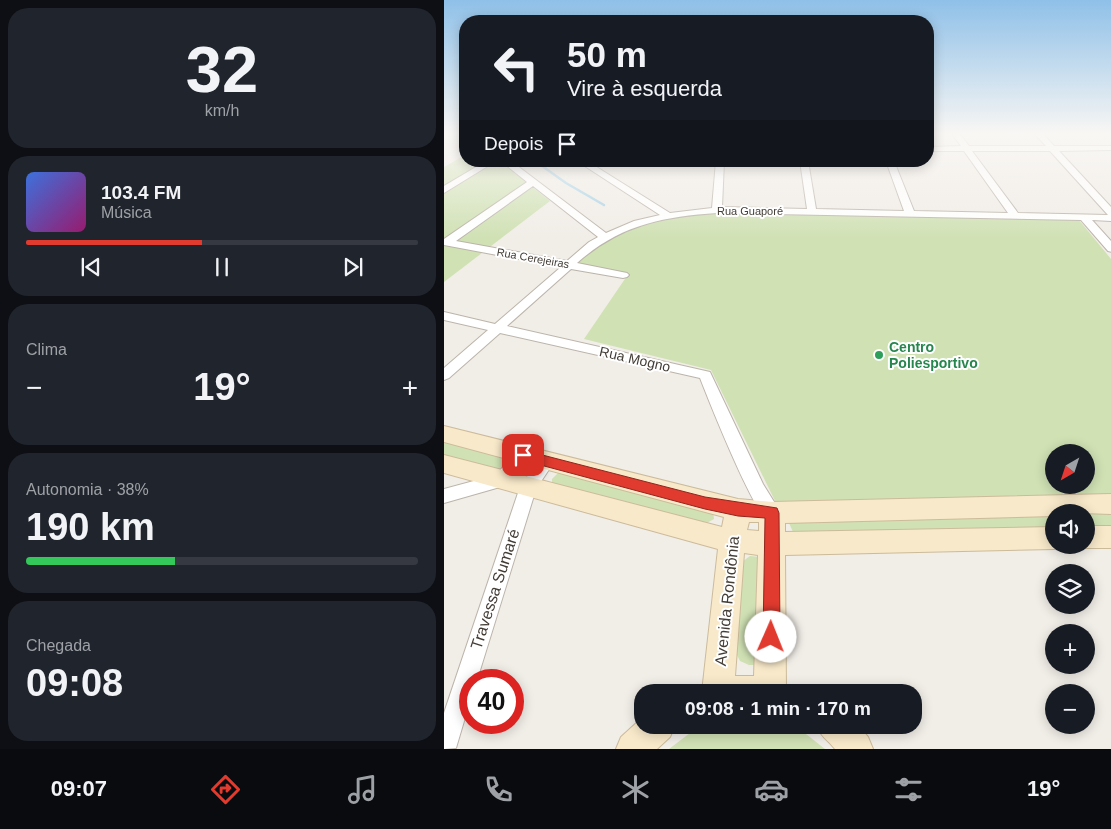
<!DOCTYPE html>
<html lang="pt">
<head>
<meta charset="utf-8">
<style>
	:root { --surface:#171b24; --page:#20242c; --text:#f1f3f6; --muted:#9ea1a6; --line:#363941; --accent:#e13a2e }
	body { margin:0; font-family:Arial,sans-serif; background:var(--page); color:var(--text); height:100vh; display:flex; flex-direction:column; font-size:19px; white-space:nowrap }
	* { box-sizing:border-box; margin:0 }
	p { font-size:16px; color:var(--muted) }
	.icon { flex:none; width:28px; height:28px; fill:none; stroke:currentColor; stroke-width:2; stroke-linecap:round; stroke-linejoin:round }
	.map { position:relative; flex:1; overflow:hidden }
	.sheet { display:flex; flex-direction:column; gap:8px; padding:8px; background:#0d0f14; width:444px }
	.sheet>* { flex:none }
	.banner { position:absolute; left:15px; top:15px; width:475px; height:152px; border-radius:20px; box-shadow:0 2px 12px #0003; background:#171b24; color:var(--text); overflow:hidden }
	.needle { width:32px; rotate:219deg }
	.controls { position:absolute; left:601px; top:444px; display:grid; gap:10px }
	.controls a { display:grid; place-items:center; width:50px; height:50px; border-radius:50%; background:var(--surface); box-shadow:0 2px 12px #0003; font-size:25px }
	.speed { position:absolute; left:15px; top:669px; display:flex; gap:10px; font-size:25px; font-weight:700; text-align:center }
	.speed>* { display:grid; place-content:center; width:65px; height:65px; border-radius:50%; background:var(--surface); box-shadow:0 2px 12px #0003; line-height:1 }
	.speed .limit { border:8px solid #d22; background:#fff; color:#111 }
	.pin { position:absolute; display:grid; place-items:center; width:42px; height:42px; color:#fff; margin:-21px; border-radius:10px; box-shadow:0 2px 8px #0006 }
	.me { position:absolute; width:55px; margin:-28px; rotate:1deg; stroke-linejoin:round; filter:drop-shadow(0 0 4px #0008) }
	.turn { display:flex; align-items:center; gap:18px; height:105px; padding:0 25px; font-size:22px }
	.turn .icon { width:65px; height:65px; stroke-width:2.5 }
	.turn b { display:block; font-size:35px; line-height:42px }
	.then { display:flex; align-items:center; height:48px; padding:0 25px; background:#0003; gap:10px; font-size:19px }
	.big { font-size:38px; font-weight:800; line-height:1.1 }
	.sheet .widget { flex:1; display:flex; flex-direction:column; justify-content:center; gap:8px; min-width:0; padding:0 18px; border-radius:20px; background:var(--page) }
	.sheet .dial { align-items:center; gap:0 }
	.dial b { font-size:65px; line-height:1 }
	.song { display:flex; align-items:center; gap:15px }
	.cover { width:60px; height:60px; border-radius:8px; background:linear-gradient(135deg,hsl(220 70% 55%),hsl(320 70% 35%)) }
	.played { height:5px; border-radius:2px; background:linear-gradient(90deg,var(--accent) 45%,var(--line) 45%) }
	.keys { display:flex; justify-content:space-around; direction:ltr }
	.heat { display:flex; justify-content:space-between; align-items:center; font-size:28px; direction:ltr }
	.charge { height:8px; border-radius:4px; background:linear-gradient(90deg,#34c759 38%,var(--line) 0) }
	.trip { position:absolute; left:190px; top:684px; width:288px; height:50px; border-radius:20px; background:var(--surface); box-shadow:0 2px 12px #0003; font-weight:800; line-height:50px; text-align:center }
	.dock { display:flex; height:80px; justify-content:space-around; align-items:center; background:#090b0e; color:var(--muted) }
	.dock .icon { width:35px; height:35px }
	.dock .selected { color:var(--accent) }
	.dock b { font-size:22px; color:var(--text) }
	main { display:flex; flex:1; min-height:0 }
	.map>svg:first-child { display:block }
	.green { fill:#d0e1b4; fill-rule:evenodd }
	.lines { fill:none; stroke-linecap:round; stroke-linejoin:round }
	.stream { stroke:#a9d3e7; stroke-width:2.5 }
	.street-casing { stroke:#bbb4aa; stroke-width:2 }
	.secondary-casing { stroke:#ccbb9b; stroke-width:2 }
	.street { fill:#fff; fill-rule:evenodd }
	.secondary { fill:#f8e9ca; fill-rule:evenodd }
	.route { fill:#e13a2e; stroke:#92261e }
	.leisure-dot { fill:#2e9e5b; stroke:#fff; stroke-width:2 }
	.labels { text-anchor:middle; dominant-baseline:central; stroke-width:4; stroke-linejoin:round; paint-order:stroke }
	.far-street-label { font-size:11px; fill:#433d36; stroke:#fff }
	.leisure-label { font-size:14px; font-weight:bold; fill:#27864d; stroke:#fff; text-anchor:start }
	.street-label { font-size:14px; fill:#433d36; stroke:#fff }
	.near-street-label { font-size:16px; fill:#433d36; stroke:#fff }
</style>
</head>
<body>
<main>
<section class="sheet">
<div class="widget dial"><b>32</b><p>km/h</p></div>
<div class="widget">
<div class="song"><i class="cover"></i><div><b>103.4 FM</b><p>Música</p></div></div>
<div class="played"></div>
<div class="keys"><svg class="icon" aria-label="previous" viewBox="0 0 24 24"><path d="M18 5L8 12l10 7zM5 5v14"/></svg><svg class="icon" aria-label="pause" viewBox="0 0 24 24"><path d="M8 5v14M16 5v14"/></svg><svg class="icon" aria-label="next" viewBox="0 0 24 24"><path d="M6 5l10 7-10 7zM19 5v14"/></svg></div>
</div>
<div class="widget"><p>Clima</p>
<div class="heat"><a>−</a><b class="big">19°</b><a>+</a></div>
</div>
<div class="widget"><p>Autonomia · 38%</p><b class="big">190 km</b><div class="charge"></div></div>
<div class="widget"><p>Chegada</p><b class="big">09:08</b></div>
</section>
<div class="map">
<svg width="668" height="749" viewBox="0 0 668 749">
	<rect width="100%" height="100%" fill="#f1ede7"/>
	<g class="green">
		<path d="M21,155V161H56L106,201L0,282V167Z"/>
		<path d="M270,212L635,220L667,259V496L333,505L267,370L140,339L185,273L132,263C177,225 213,219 270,212ZM610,452H642V485H610Z"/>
		<path d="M0,438L67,458L58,468L53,470L0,455Z"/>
		<path d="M116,471L269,511L270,519L259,525L111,484L108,482V479Z"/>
		<path d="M668,509L667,529H643L642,512H610V530L354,534L349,532L345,523Z"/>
		<path d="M306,556L316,557L311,665H305L296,661L293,655L298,562Z"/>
		<path d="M262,725H344L362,734L381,749H225L246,733Z"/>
	</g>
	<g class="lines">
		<path class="stream" d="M91,161L122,183L160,205"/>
		<defs>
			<g id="street">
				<path d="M508,134H516L525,146H602L591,134H599L610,146H668V150L615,151L668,208V221L648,220L668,242V252L664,251L637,220L273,213C217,217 176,225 133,263L183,273L185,275L183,277L179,278L127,269L63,326L266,372L319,484L337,513L334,518C330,520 327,521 323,519C308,509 265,401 256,378L56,333L5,378L0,380V368L44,330L0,320V312L51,324L117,267L0,245V239L83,182L57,161H67L162,233L190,221L216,215L133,161H184L180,164L151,166L226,213L268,208L272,161H280L278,207L363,209L356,161H364L372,209L460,211L442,161H450L470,211L564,213L520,151H484V147L517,146ZM528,151H606L664,215L574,213ZM89,186L154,237L145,242L123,261L12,241Z"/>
				<path d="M42,161H52L0,193V186Z"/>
				<path d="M79,449L85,451L87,455L63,485L0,503V489L52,475L73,451Z"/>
				<path d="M102,456L108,458L110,462L92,489L33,680H26V701L12,748L0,749V713L76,487L96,458Z"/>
			</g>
			<g id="secondary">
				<path d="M174,161H198C193,166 179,166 174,161Z"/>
				<path d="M0,426L294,499L328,502L668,494V514L610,512V516L341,523V532L610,527V545H620L610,549L341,555L342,692H258L274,549L0,473V455L278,527L280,517L0,442ZM305,522H315V531L303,530ZM300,553L314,555L310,676H291Z"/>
				<path d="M642,526H668V548H642L633,545H642Z"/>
				<path d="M199,717V725H231L226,737L213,749H172L177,737Z"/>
				<path d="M372,725H414L424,737L429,749H391C383,739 378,738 372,725Z"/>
			</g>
		</defs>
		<use href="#street" class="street-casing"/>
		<use href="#secondary" class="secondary-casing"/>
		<use href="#street" class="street"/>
		<use href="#secondary" class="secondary"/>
	</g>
	<linearGradient id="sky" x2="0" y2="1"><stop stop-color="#8fc0e8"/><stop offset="0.56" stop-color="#f9f7f4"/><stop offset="1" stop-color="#f9f7f4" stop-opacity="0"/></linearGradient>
	<rect width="668" height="239" fill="url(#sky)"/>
	<path class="route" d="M79,450L261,497L333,508L335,513L336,637L333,643L327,645L321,643L319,637L321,518L294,516L261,509L74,459L72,455L74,452Z"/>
	<circle class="leisure-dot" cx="435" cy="355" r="5"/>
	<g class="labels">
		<g class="far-street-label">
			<text x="306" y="211">Rua Guaporé</text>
			<text transform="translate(89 258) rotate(10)">Rua Cerejeiras</text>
		</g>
		<g class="leisure-label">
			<text x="445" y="347">Centro<tspan x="445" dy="16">Poliesportivo</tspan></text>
		</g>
		<g class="street-label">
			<text transform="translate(191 359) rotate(13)">Rua Mogno</text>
		</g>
		<g class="near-street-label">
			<text transform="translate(51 589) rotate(-72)">Travessa Sumaré</text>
			<text transform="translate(283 601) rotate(-84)">Avenida Rondônia</text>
		</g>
	</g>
</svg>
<div class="controls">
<a><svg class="needle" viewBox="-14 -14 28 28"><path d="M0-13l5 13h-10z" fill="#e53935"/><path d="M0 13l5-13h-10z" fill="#9ea1a6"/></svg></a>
<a><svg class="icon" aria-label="sound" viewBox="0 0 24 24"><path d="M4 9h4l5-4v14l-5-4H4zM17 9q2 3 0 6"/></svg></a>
<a><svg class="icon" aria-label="layers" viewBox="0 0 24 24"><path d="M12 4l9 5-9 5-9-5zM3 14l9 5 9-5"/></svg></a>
<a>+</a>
<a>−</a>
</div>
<div class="speed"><div class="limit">40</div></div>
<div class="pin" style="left:79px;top:455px;background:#d93025"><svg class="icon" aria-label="arrive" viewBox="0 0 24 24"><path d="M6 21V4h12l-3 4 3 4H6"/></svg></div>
<svg class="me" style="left:327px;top:637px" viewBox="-20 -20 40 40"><circle r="19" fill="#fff"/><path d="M0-13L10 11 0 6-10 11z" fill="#e13a2e"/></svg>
<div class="trip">09:08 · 1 min · 170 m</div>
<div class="banner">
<div class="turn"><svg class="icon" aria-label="left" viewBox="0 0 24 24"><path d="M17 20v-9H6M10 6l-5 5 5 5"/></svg><div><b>50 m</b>Vire à esquerda</div></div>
<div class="then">Depois<svg class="icon" aria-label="arrive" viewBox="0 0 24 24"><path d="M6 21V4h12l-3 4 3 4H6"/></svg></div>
</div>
</div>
</main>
<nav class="dock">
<b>09:07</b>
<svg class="icon selected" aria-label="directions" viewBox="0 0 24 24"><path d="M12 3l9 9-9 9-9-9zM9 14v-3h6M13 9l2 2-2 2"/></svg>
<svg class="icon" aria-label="music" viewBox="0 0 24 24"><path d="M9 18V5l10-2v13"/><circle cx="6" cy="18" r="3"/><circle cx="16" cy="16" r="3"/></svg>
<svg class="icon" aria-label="phone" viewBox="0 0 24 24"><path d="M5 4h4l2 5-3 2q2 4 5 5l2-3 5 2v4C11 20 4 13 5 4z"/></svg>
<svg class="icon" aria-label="climate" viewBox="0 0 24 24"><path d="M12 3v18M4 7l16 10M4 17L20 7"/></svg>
<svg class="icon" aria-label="car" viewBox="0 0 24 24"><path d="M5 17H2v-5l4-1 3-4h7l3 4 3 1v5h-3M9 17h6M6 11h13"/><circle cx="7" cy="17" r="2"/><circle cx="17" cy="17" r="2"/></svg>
<svg class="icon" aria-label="filters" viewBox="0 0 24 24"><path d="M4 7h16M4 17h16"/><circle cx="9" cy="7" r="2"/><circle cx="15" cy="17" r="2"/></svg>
<b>19°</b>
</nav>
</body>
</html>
